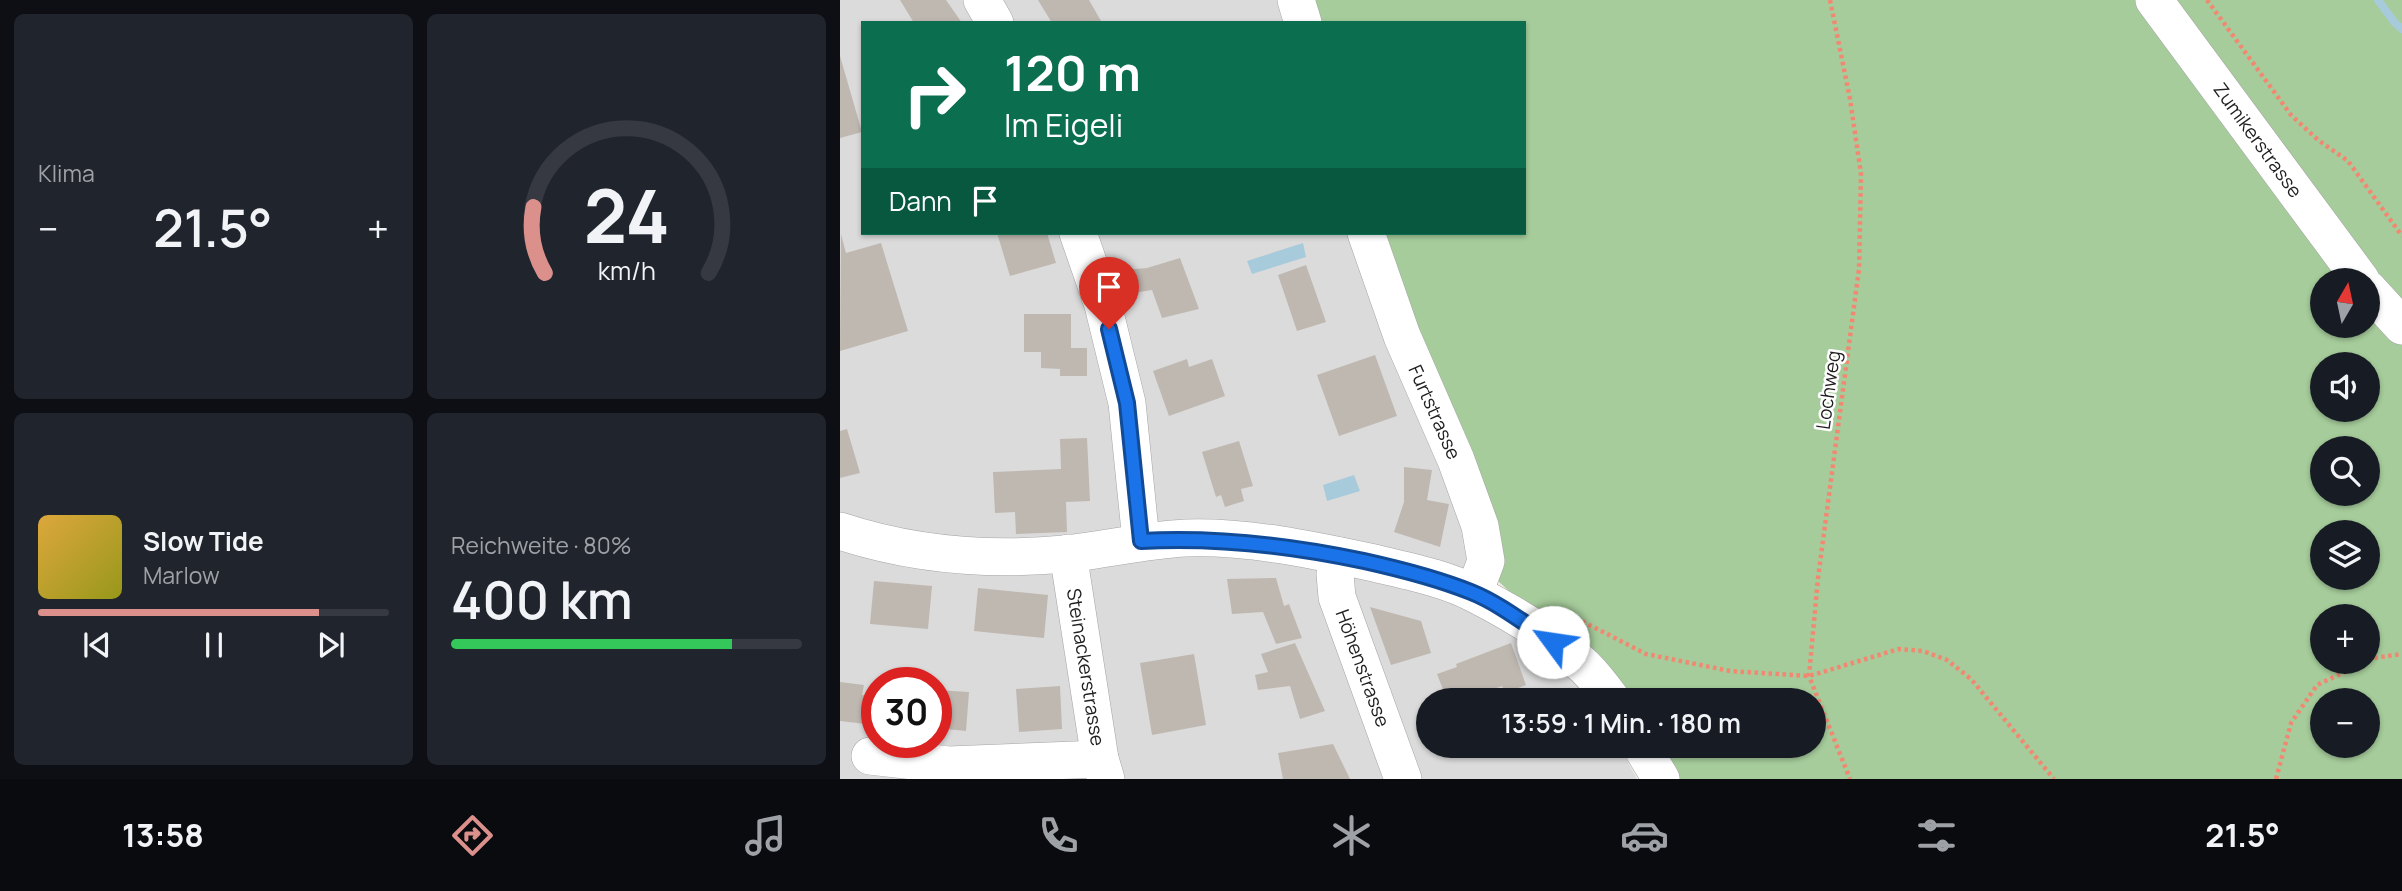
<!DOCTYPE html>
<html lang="de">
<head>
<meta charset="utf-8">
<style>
	:root { --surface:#171b24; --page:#20242c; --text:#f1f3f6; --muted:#9ea1a6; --line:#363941; --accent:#dc908c }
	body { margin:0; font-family:Manrope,sans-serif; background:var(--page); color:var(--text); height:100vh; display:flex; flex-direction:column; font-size:26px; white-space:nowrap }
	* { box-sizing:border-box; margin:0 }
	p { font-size:23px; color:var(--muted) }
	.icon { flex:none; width:38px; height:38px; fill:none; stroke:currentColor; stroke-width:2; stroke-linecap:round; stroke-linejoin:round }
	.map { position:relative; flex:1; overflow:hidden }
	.drawer { display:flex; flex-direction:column; gap:14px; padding:14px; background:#0d0f14; width:840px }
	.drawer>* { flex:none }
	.banner { position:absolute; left:21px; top:21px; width:665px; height:214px; border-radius:0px; box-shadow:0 2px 5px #0004; background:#0b6e4f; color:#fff; overflow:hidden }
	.needle { width:46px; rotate:9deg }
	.fabs { position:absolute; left:1470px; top:268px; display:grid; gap:14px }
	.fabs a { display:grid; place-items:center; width:70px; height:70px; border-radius:50%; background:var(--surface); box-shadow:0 2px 5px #0004; font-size:35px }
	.speed { position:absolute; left:21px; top:667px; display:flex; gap:14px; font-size:35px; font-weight:700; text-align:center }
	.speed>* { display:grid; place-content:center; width:91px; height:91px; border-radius:50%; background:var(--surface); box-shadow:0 2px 5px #0004; line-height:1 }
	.speed .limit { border:10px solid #d22; background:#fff; color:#111 }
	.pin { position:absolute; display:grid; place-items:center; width:60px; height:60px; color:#fff; margin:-72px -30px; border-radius:50% 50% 50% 0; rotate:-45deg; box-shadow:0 0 7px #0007 }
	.pin .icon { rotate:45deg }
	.me { position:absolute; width:77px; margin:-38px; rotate:301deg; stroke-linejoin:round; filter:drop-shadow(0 0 5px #0008) }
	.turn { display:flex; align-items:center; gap:24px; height:147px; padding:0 28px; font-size:32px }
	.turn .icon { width:91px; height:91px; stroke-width:2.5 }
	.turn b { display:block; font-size:49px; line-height:60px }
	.then { display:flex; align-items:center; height:66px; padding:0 28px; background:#0003; gap:14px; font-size:26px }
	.big { font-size:52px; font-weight:600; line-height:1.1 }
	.drawer .widget { flex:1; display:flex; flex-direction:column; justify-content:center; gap:10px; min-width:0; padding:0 24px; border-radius:10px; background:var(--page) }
	.drawer .dial { align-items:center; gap:0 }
	.dial svg { height:182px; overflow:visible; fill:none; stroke:var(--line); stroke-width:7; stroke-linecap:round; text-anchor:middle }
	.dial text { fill:var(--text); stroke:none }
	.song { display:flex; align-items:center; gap:21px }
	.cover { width:84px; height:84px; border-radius:10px; background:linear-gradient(135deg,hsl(40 70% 55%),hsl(60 70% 35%)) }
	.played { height:7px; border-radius:4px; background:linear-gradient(90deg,var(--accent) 80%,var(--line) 80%) }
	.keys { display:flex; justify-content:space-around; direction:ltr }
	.heat { display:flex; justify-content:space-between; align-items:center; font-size:38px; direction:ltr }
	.charge { height:10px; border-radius:5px; background:linear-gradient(90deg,#34c759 80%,var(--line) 0) }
	.drawer .tiles { flex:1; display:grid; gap:14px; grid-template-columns:repeat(2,1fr) }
	.trip { position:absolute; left:576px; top:688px; width:410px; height:70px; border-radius:35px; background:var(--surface); box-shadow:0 2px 5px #0004; font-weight:600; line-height:70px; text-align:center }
	.menu { display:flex; height:112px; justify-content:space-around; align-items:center; background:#090b0e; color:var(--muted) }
	.menu .icon { width:49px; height:49px }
	.menu .current { color:var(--accent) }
	.menu b { font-size:32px; color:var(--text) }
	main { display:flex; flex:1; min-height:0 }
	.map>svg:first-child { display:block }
	.residential { fill:#dcdbdb; fill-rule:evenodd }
	.forest { fill:#a6cc9b; fill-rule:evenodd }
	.water { fill:#a7cbda }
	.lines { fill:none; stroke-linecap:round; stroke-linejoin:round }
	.stream { stroke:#a7cbda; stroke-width:8 }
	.building { fill:#bfb8b1 }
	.minor-casing { stroke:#a5a5a5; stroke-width:38 }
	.path { stroke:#f28872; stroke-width:4.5; stroke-dasharray:3.5 3.5; stroke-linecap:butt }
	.minor { stroke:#fff; stroke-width:37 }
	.route-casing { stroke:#114b97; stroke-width:18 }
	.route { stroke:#1a73e8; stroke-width:12 }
	.labels { text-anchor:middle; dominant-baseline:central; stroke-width:5; stroke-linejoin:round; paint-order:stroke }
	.street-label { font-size:19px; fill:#1e1e1e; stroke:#fff }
</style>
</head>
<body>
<main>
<section class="drawer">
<div class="tiles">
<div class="widget"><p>Klima</p>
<div class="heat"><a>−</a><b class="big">21.5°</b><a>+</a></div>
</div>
<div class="widget dial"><svg viewBox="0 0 100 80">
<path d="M14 69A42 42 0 1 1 86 69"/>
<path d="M14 69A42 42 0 0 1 9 40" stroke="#dc908c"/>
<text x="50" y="56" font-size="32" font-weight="700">24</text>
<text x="50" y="72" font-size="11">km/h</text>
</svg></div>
<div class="widget">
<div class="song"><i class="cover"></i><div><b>Slow Tide</b><p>Marlow</p></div></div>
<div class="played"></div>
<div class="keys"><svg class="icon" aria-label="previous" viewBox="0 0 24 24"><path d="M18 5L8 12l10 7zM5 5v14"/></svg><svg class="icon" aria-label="pause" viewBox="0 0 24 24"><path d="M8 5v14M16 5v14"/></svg><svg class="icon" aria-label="next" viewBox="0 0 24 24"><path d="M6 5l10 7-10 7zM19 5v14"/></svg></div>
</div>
<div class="widget"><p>Reichweite · 80%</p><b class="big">400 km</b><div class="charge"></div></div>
</div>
</section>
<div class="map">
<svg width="1562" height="779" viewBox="0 0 1562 779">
	<rect width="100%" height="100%" fill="#efece5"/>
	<path class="residential" d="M0,0H456L463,23H23V233H526L616,460L634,593L715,659L751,700H588V746H779L797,779H0ZM37,682H96V742H37Z"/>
	<path class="forest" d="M456,0H1562V779H832L813,746H973V700H788L658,581L526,233H684V23H463ZM1482,280H1528V326H1482ZM1482,364H1528V410H1482ZM1482,448H1528V494H1482ZM1482,532H1528V578H1482ZM1482,616H1528V662H1482ZM1482,700H1528V746H1482Z"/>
	<g class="water">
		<path d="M463,243L466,257L412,274L407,261Z"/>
		<path d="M514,475L520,491L487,501L483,485Z"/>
	</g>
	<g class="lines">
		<path class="stream" d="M1538,0L1555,23L1562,29"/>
	</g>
	<g class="building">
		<path d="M60,0H106L122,23H74Z"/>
		<path d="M198,0H249L261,21L258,23H212Z"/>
		<path d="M0,56L22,132L0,138Z"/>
		<path d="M157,233H207L216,263L170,276Z"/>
		<path d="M1,234L6,253L41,243L68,331L0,351Z"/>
		<path d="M340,258L359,309L322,318L312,290L287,294L284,270L307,268Z"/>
		<path d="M466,265L486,322L457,331L438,275Z"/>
		<path d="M184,314H231V348H247V376H220V369L201,368V352H184Z"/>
		<path d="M535,355L557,416L499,436L477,375Z"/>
		<path d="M347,359L349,367L372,359L385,396L329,416L313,371Z"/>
		<path d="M7,429L20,473L0,478V431Z"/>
		<path d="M247,438L250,501L226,502L227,532L176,534L175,512L155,513L153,472L221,469L220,439Z"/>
		<path d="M399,441L413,486L401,489L404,501L385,507L381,495L376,497L362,452Z"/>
		<path d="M564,467L592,470L587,500L609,504L600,547L554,532L564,502Z"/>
		<path d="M436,578L444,606L449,604L462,638L436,644L423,612L392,614L387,579Z"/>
		<path d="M34,581L92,586L88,629L30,624Z"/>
		<path d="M138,588L208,595L204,638L134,631Z"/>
		<path d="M530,607L581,621L591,653L551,665Z"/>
		<path d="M455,643L485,711L460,719L450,686L418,690L415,675L428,672L421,654Z"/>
		<path d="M671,643L686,685L665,693L662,686L623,700H607L597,674L617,667L616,664Z"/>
		<path d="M354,654L366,725L312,735L300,663Z"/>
		<path d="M0,682L24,685L22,695L37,697L34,725L0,721Z"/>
		<path d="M220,686L222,729L179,732L176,689Z"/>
		<path d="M96,690L129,692L126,731L96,728Z"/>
		<path d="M493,744L510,779H443L438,753Z"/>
	</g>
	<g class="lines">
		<defs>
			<g id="minor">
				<path d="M142,0L155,23"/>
				<path d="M456,0L463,23"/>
				<path d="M1314,0L1521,280"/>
				<path d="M238,233L263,305L287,403L301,541"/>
				<path d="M526,233L562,336L616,460L640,526L646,561L634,593"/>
				<path d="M1528,289L1562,326"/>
				<path d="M0,531C73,555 149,561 225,554C265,550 305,540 346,538C409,536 473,550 534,563C567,571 605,578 635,594C672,613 715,639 745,667C755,677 764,689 772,700"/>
				<path d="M228,553L260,759L266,779"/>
				<path d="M500,556L495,574L497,597L563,779"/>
				<path d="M801,746L821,779"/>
				<path d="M30,756L108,765L260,759"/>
			</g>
		</defs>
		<use href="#minor" class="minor-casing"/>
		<g class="path">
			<path d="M990,0L1010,99L1021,174L1019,269L978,578L969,676L1010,779"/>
			<path d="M1367,0L1451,115L1478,140L1508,161L1562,236"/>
			<path d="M736,618L806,654L890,671L969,676L1059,649L1083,651L1107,660L1131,679L1214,779"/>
			<path d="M1528,661L1534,658L1562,654"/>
			<path d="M1436,779L1451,723L1477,685L1526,662"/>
		</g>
		<use href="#minor" class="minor"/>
	</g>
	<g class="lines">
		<defs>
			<path id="route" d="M269,329L287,403L301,541C377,537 449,545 524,561C560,569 596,578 631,592C659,603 688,626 713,642"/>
		</defs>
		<use href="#route" class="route-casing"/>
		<use href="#route" class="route"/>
	</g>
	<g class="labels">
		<g class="street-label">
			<text transform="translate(1418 140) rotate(54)">Zumikerstrasse</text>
			<text transform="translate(988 390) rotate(-82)">Lochweg</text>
			<text transform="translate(595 412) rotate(66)">Furtstrasse</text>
			<text transform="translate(246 667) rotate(81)">Steinackerstrasse</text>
			<text transform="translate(523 668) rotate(70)">Höhenstrasse</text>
		</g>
	</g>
</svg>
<div class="fabs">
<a><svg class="needle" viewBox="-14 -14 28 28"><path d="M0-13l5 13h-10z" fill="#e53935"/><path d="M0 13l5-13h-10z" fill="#9ea1a6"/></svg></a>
<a><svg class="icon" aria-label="sound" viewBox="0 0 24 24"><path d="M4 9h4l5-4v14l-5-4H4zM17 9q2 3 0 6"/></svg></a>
<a><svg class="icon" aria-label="search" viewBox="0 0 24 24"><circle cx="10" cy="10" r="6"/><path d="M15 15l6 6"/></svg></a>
<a><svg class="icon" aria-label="layers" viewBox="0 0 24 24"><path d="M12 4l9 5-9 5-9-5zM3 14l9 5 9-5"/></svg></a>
<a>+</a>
<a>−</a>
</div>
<div class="speed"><div class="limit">30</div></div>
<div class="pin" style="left:269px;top:329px;background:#d93025"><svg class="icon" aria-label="arrive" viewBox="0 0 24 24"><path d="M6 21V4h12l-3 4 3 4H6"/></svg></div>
<svg class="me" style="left:713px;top:642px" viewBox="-20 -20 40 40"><circle r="19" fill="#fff"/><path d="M0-13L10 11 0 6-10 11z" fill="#1a73e8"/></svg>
<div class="trip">13:59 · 1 Min. · 180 m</div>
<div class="banner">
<div class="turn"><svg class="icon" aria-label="right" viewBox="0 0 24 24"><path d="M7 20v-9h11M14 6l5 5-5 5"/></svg><div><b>120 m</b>Im Eigeli</div></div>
<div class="then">Dann<svg class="icon" aria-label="arrive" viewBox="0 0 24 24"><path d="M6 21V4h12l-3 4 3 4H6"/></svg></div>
</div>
</div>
</main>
<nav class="menu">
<b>13:58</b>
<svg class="icon current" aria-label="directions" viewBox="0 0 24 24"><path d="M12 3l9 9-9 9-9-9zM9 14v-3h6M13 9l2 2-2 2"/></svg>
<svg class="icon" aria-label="music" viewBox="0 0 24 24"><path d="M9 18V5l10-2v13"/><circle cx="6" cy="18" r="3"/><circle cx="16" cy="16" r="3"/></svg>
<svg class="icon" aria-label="phone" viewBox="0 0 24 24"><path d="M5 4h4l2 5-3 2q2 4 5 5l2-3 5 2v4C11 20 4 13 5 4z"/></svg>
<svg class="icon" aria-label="climate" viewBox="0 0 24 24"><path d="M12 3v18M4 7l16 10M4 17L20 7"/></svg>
<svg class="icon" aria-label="car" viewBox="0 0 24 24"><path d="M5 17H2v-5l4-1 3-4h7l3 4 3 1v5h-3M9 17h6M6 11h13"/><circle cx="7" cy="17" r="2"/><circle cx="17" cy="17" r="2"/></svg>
<svg class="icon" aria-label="filters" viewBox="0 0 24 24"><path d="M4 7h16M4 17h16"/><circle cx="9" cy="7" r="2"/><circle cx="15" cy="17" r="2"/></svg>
<b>21.5°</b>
</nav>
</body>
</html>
